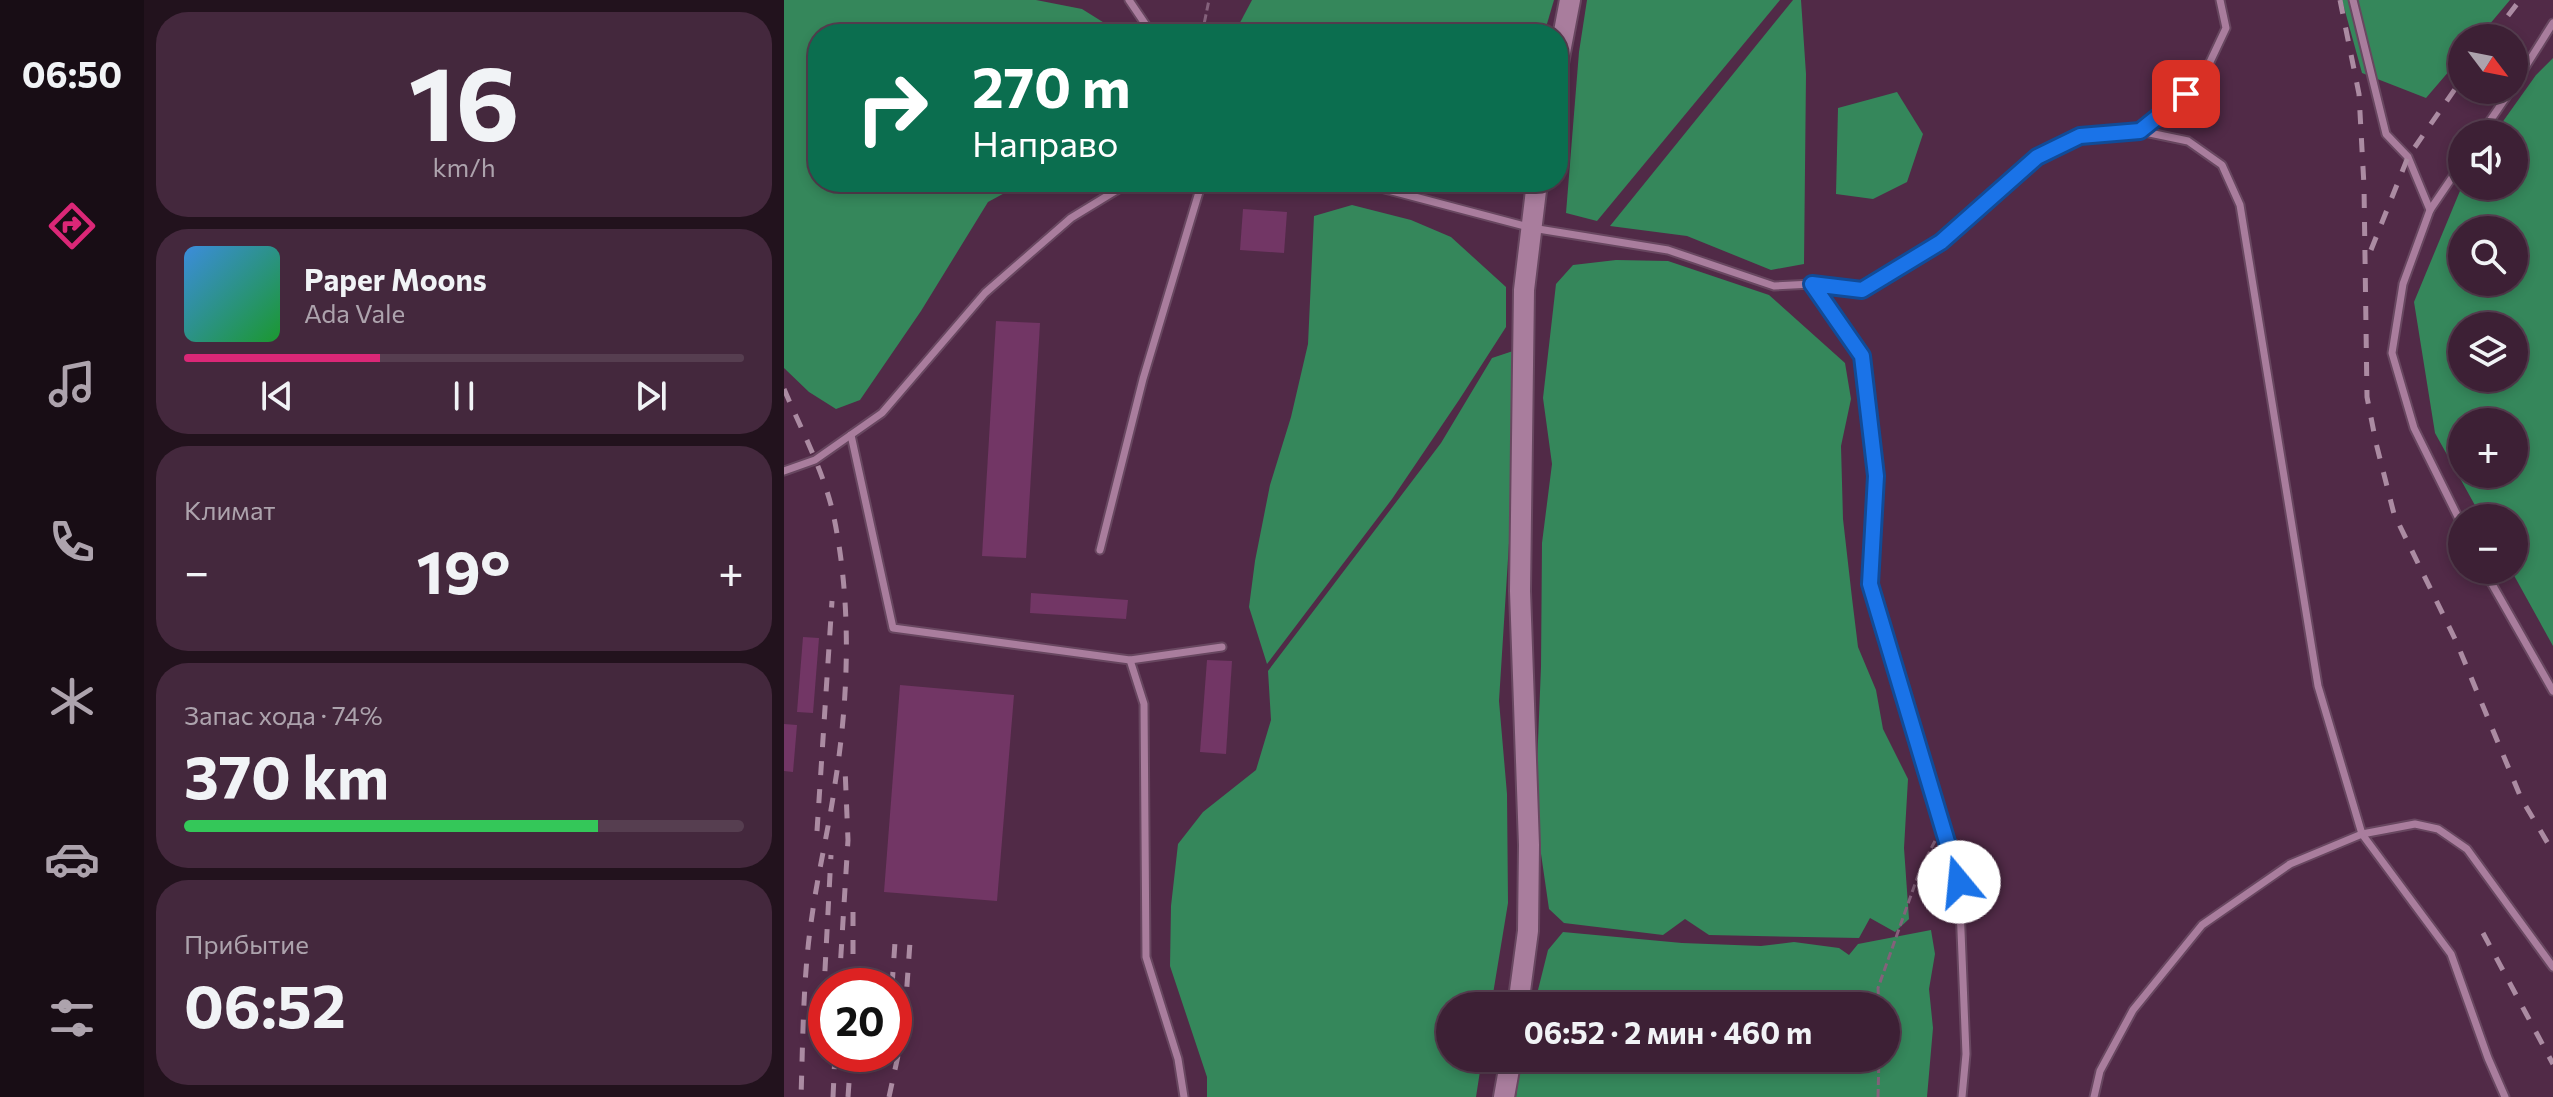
<!DOCTYPE html>
<html lang="ru">
<head>
<meta charset="utf-8">
<style>
	:root { --surface:#3d2035; --page:#44283d; --text:#f1f3f6; --muted:#ada3ad; --line:#563e50; --accent:#db2777 }
	body { margin:0; font-family:Commissioner,sans-serif; background:var(--page); color:var(--text); height:100vh; display:flex; flex-direction:column; font-size:30px; white-space:nowrap }
	* { box-sizing:border-box; margin:0 }
	p { font-size:26px; color:var(--muted) }
	.icon { flex:none; width:44px; height:44px; fill:none; stroke:currentColor; stroke-width:2; stroke-linecap:round; stroke-linejoin:round }
	.map { position:relative; flex:1; overflow:hidden }
	.sheet { display:flex; flex-direction:column; gap:12px; padding:12px; background:#22121d; width:640px }
	.sheet>* { flex:none }
	.guide { position:absolute; left:24px; top:24px; width:760px; height:168px; border-radius:32px; box-shadow:0 4px 12px #0003,0 0 0 2px var(--line); background:#0b6e4f; color:#fff; overflow:hidden }
	.needle { width:52px; rotate:122deg }
	.controls { position:absolute; left:1664px; top:24px; display:grid; gap:16px }
	.controls a { display:grid; place-items:center; width:80px; height:80px; border-radius:50%; background:var(--surface); box-shadow:0 4px 12px #0003,0 0 0 2px var(--line); font-size:40px }
	.speed { position:absolute; left:24px; top:968px; display:flex; gap:16px; font-size:40px; font-weight:700; text-align:center }
	.speed>* { display:grid; place-content:center; width:104px; height:104px; border-radius:50%; background:var(--surface); box-shadow:0 4px 12px #0003,0 0 0 2px var(--line); line-height:1 }
	.speed .limit { border:12px solid #d22; background:#fff; color:#111 }
	.pin { position:absolute; display:grid; place-items:center; width:68px; height:68px; color:#fff; margin:-34px; border-radius:16px; box-shadow:0 4px 12px #0006 }
	.me { position:absolute; width:88px; margin:-44px; rotate:343deg; stroke-linejoin:round; filter:drop-shadow(0 0 6px #0008) }
	.turn { display:flex; align-items:center; gap:28px; height:168px; padding:0 32px; font-size:36px }
	.turn .icon { width:104px; height:104px; stroke-width:2.5 }
	.turn b { display:block; font-size:56px; line-height:68px }
	.big { font-size:60px; font-weight:700; line-height:1.1 }
	.sheet .card { flex:1; display:flex; flex-direction:column; justify-content:center; gap:12px; min-width:0; padding:0 28px; border-radius:32px; background:var(--page) }
	.sheet .dial { align-items:center; gap:0 }
	.dial b { font-size:104px; line-height:1 }
	.song { display:flex; align-items:center; gap:24px }
	.cover { width:96px; height:96px; border-radius:12px; background:linear-gradient(135deg,hsl(210 70% 55%),hsl(130 70% 35%)) }
	.played { height:8px; border-radius:4px; background:linear-gradient(90deg,var(--accent) 35%,var(--line) 35%) }
	.keys { display:flex; justify-content:space-around; direction:ltr }
	.heat { display:flex; justify-content:space-between; align-items:center; font-size:44px; direction:ltr }
	.charge { height:12px; border-radius:6px; background:linear-gradient(90deg,#34c759 74%,var(--line) 0) }
	.trip { position:absolute; left:652px; top:992px; width:464px; height:80px; border-radius:40px; background:var(--surface); box-shadow:0 4px 12px #0003,0 0 0 2px var(--line); font-weight:700; line-height:80px; text-align:center }
	main { display:flex; flex:1; min-height:0 }
	.menu { display:flex; flex-direction:column; width:144px; justify-content:space-around; align-items:center; background:#180d15; color:var(--muted) }
	.menu .icon { width:56px; height:56px }
	.menu .active { color:var(--accent) }
	.menu b { font-size:36px; color:var(--text) }
	.map>svg:first-child { display:block }
	.forest { fill:#35875b; fill-rule:evenodd }
	.building { fill:#723665 }
	.lines { fill:none; stroke-linecap:round; stroke-linejoin:round }
	.lane-casing { stroke:#684760; stroke-width:11 }
	.secondary-casing { stroke:#684760; stroke-width:24 }
	.path { stroke:#84617b; stroke-width:3; stroke-dasharray:8 4; stroke-linecap:butt }
	.lane { stroke:#a97d9d; stroke-width:7 }
	.secondary { stroke:#a97d9d; stroke-width:20 }
	.rail { stroke:#ab8ba2; stroke-width:5; stroke-dasharray:14 14; stroke-linecap:butt }
	.route-casing { stroke:#114b97; stroke-width:20 }
	.route { stroke:#1a73e8; stroke-width:14 }
</style>
</head>
<body>
<main>
<nav class="menu">
<b>06:50</b>
<svg class="icon active" aria-label="directions" viewBox="0 0 24 24"><path d="M12 3l9 9-9 9-9-9zM9 14v-3h6M13 9l2 2-2 2"/></svg>
<svg class="icon" aria-label="music" viewBox="0 0 24 24"><path d="M9 18V5l10-2v13"/><circle cx="6" cy="18" r="3"/><circle cx="16" cy="16" r="3"/></svg>
<svg class="icon" aria-label="phone" viewBox="0 0 24 24"><path d="M5 4h4l2 5-3 2q2 4 5 5l2-3 5 2v4C11 20 4 13 5 4z"/></svg>
<svg class="icon" aria-label="climate" viewBox="0 0 24 24"><path d="M12 3v18M4 7l16 10M4 17L20 7"/></svg>
<svg class="icon" aria-label="car" viewBox="0 0 24 24"><path d="M5 17H2v-5l4-1 3-4h7l3 4 3 1v5h-3M9 17h6M6 11h13"/><circle cx="7" cy="17" r="2"/><circle cx="17" cy="17" r="2"/></svg>
<svg class="icon" aria-label="filters" viewBox="0 0 24 24"><path d="M4 7h16M4 17h16"/><circle cx="9" cy="7" r="2"/><circle cx="15" cy="17" r="2"/></svg>
</nav>
<section class="sheet">
<div class="card dial"><b>16</b><p>km/h</p></div>
<div class="card">
<div class="song"><i class="cover"></i><div><b>Paper Moons</b><p>Ada Vale</p></div></div>
<div class="played"></div>
<div class="keys"><svg class="icon" aria-label="previous" viewBox="0 0 24 24"><path d="M18 5L8 12l10 7zM5 5v14"/></svg><svg class="icon" aria-label="pause" viewBox="0 0 24 24"><path d="M8 5v14M16 5v14"/></svg><svg class="icon" aria-label="next" viewBox="0 0 24 24"><path d="M6 5l10 7-10 7zM19 5v14"/></svg></div>
</div>
<div class="card"><p>Климат</p>
<div class="heat"><a>−</a><b class="big">19°</b><a>+</a></div>
</div>
<div class="card"><p>Запас хода · 74%</p><b class="big">370 km</b><div class="charge"></div></div>
<div class="card"><p>Прибытие</p><b class="big">06:52</b></div>
</section>
<div class="map">
<svg width="1769" height="1097" viewBox="0 0 1769 1097">
	<rect width="100%" height="100%" fill="#512a47"/>
	<g class="forest">
		<path d="M0,0H252L298,9L338,34H34V182H241L204,202L137,311L76,400L52,409L25,392L0,368Z"/>
		<path d="M468,0H770L760,34H450Z"/>
		<path d="M803,0H996L813,221L782,213L795,52Z"/>
		<path d="M1009,0H1017L1022,74L1020,264L987,270L903,236L826,226Z"/>
		<path d="M1558,0H1726L1694,38H1678V56L1642,98L1578,73Z"/>
		<path d="M1769,58V646L1727,570H1730V518H1698L1651,433L1630,302L1678,186H1730V134H1710L1752,75ZM1730,230V282H1678V230ZM1678,326H1730V378H1678ZM1678,422H1730V474H1678Z"/>
		<path d="M1113,92L1139,134L1123,182L1089,199L1052,194L1054,108Z"/>
		<path d="M568,205L627,220L667,237L722,287V327L675,400L608,499L483,664L465,607L471,561L486,485L507,417L524,344L530,216Z"/>
		<path d="M832,260L884,261L985,295L1061,363L1067,399L1057,446L1059,519L1068,598L1074,647L1092,690L1099,729L1124,779L1120,848L1125,919L1111,932L1086,918L1075,938L925,935L901,919L879,935L780,923L765,909L755,840L752,790L757,667L758,543L768,464L759,398L772,284L789,265Z"/>
		<path d="M729,351L734,401L715,701L723,794L724,903L707,1006H666V1058H698L692,1097H423V1077L386,966L387,906L394,844L419,812L472,770L487,720L484,671L657,443L708,358Z"/>
		<path d="M1147,930L1151,954L1145,989L1149,1028L1143,1097H732L737,1058H1102V1006H750L764,950L779,932L898,943L977,946L1010,942L1055,948L1065,955L1074,944Z"/>
	</g>
	<g class="building">
		<path d="M459,209L503,212L500,253L456,250Z"/>
		<path d="M212,321L256,323L242,558L198,556Z"/>
		<path d="M247,593L344,600L342,619L246,613Z"/>
		<path d="M19,637L35,638L29,713L13,712Z"/>
		<path d="M423,660L448,661L442,754L416,752Z"/>
		<path d="M116,685L230,695L213,901L100,892Z"/>
		<path d="M0,724L13,725L9,772L0,771Z"/>
	</g>
	<g class="lines">
		<defs>
			<g id="lane">
				<path d="M345,0L368,34"/>
				<path d="M1569,0L1602,134L1624,157L1646,210"/>
				<path d="M1730,85L1769,23"/>
				<path d="M1356,131L1402,94L1426,62L1442,28L1436,0"/>
				<path d="M1697,134L1727,90"/>
				<path d="M1678,163L1646,210L1619,284L1608,353L1630,428L1678,525"/>
				<path d="M574,182L748,228L884,250L990,286L1028,284L1078,290L1157,242L1253,157L1296,136L1356,131L1404,141L1438,165L1456,205L1534,686L1578,834L1667,954L1704,1058L1721,1097"/>
				<path d="M1028,284L1078,356L1092,476L1086,584L1175,882L1182,1054L1178,1097"/>
				<path d="M67,435L109,628L346,660L438,647"/>
				<path d="M0,471L31,460L98,413L201,293L287,218L346,182"/>
				<path d="M316,550L359,379L418,182"/>
				<path d="M1700,570L1769,691"/>
				<path d="M346,660L360,704L362,957L394,1059L400,1097"/>
				<path d="M1310,1097L1316,1071L1349,1010L1418,925L1506,864L1578,834L1631,824L1654,829L1683,849L1769,967"/>
			</g>
			<g id="secondary">
				<path d="M774,63L786,0"/>
				<path d="M734,1006L744,931L745,845L736,591L740,290L753,182"/>
				<path d="M720,1097L727,1058"/>
			</g>
		</defs>
		<use href="#lane" class="lane-casing"/>
		<use href="#secondary" class="secondary-casing"/>
		<g class="path">
			<path d="M418,34L425,0"/>
			<path d="M1095,1006L1094,988L1136,870L1151,841"/>
			<path d="M1094,1097L1095,1058"/>
		</g>
		<use href="#lane" class="lane"/>
		<use href="#secondary" class="secondary"/>
		<g class="rail">
			<path d="M1556,0L1575,94L1580,186L1583,397L1592,443L1610,514L1672,641L1737,798L1769,852"/>
			<path d="M1707,38L1736,0"/>
			<path d="M1587,250L1624,157L1678,79"/>
			<path d="M0,389C17,429 39,470 49,513C68,601 65,696 51,784C45,828 34,872 28,916C19,975 19,1037 17,1097"/>
			<path d="M33,831L48,601"/>
			<path d="M69,912V986"/>
			<path d="M1699,933L1769,1064"/>
			<path d="M55,986L64,840L61,768"/>
			<path d="M108,986L111,942"/>
			<path d="M38,1027L47,855"/>
			<path d="M49,1097L51,1054"/>
			<path d="M64,1097L67,1054"/>
			<path d="M105,1097L120,1028L126,942"/>
		</g>
	</g>
	<g class="lines">
		<defs>
			<path id="route" d="M1175,882L1086,584L1092,476L1078,356L1028,284L1078,290L1157,242L1253,157L1296,136L1356,131L1402,94"/>
		</defs>
		<use href="#route" class="route-casing"/>
		<use href="#route" class="route"/>
	</g>
</svg>
<div class="controls">
<a><svg class="needle" viewBox="-14 -14 28 28"><path d="M0-13l5 13h-10z" fill="#e53935"/><path d="M0 13l5-13h-10z" fill="#ada3ad"/></svg></a>
<a><svg class="icon" aria-label="sound" viewBox="0 0 24 24"><path d="M4 9h4l5-4v14l-5-4H4zM17 9q2 3 0 6"/></svg></a>
<a><svg class="icon" aria-label="search" viewBox="0 0 24 24"><circle cx="10" cy="10" r="6"/><path d="M15 15l6 6"/></svg></a>
<a><svg class="icon" aria-label="layers" viewBox="0 0 24 24"><path d="M12 4l9 5-9 5-9-5zM3 14l9 5 9-5"/></svg></a>
<a>+</a>
<a>−</a>
</div>
<div class="speed"><div class="limit">20</div></div>
<div class="pin" style="left:1402px;top:94px;background:#d93025"><svg class="icon" aria-label="arrive" viewBox="0 0 24 24"><path d="M6 21V4h12l-3 4 3 4H6"/></svg></div>
<svg class="me" style="left:1175px;top:882px" viewBox="-20 -20 40 40"><circle r="19" fill="#fff"/><path d="M0-13L10 11 0 6-10 11z" fill="#1a73e8"/></svg>
<div class="trip">06:52 · 2 мин · 460 m</div>
<div class="guide">
<div class="turn"><svg class="icon" aria-label="right" viewBox="0 0 24 24"><path d="M7 20v-9h11M14 6l5 5-5 5"/></svg><div><b>270 m</b>Направо</div></div>
</div>
</div>
</main>
</body>
</html>
